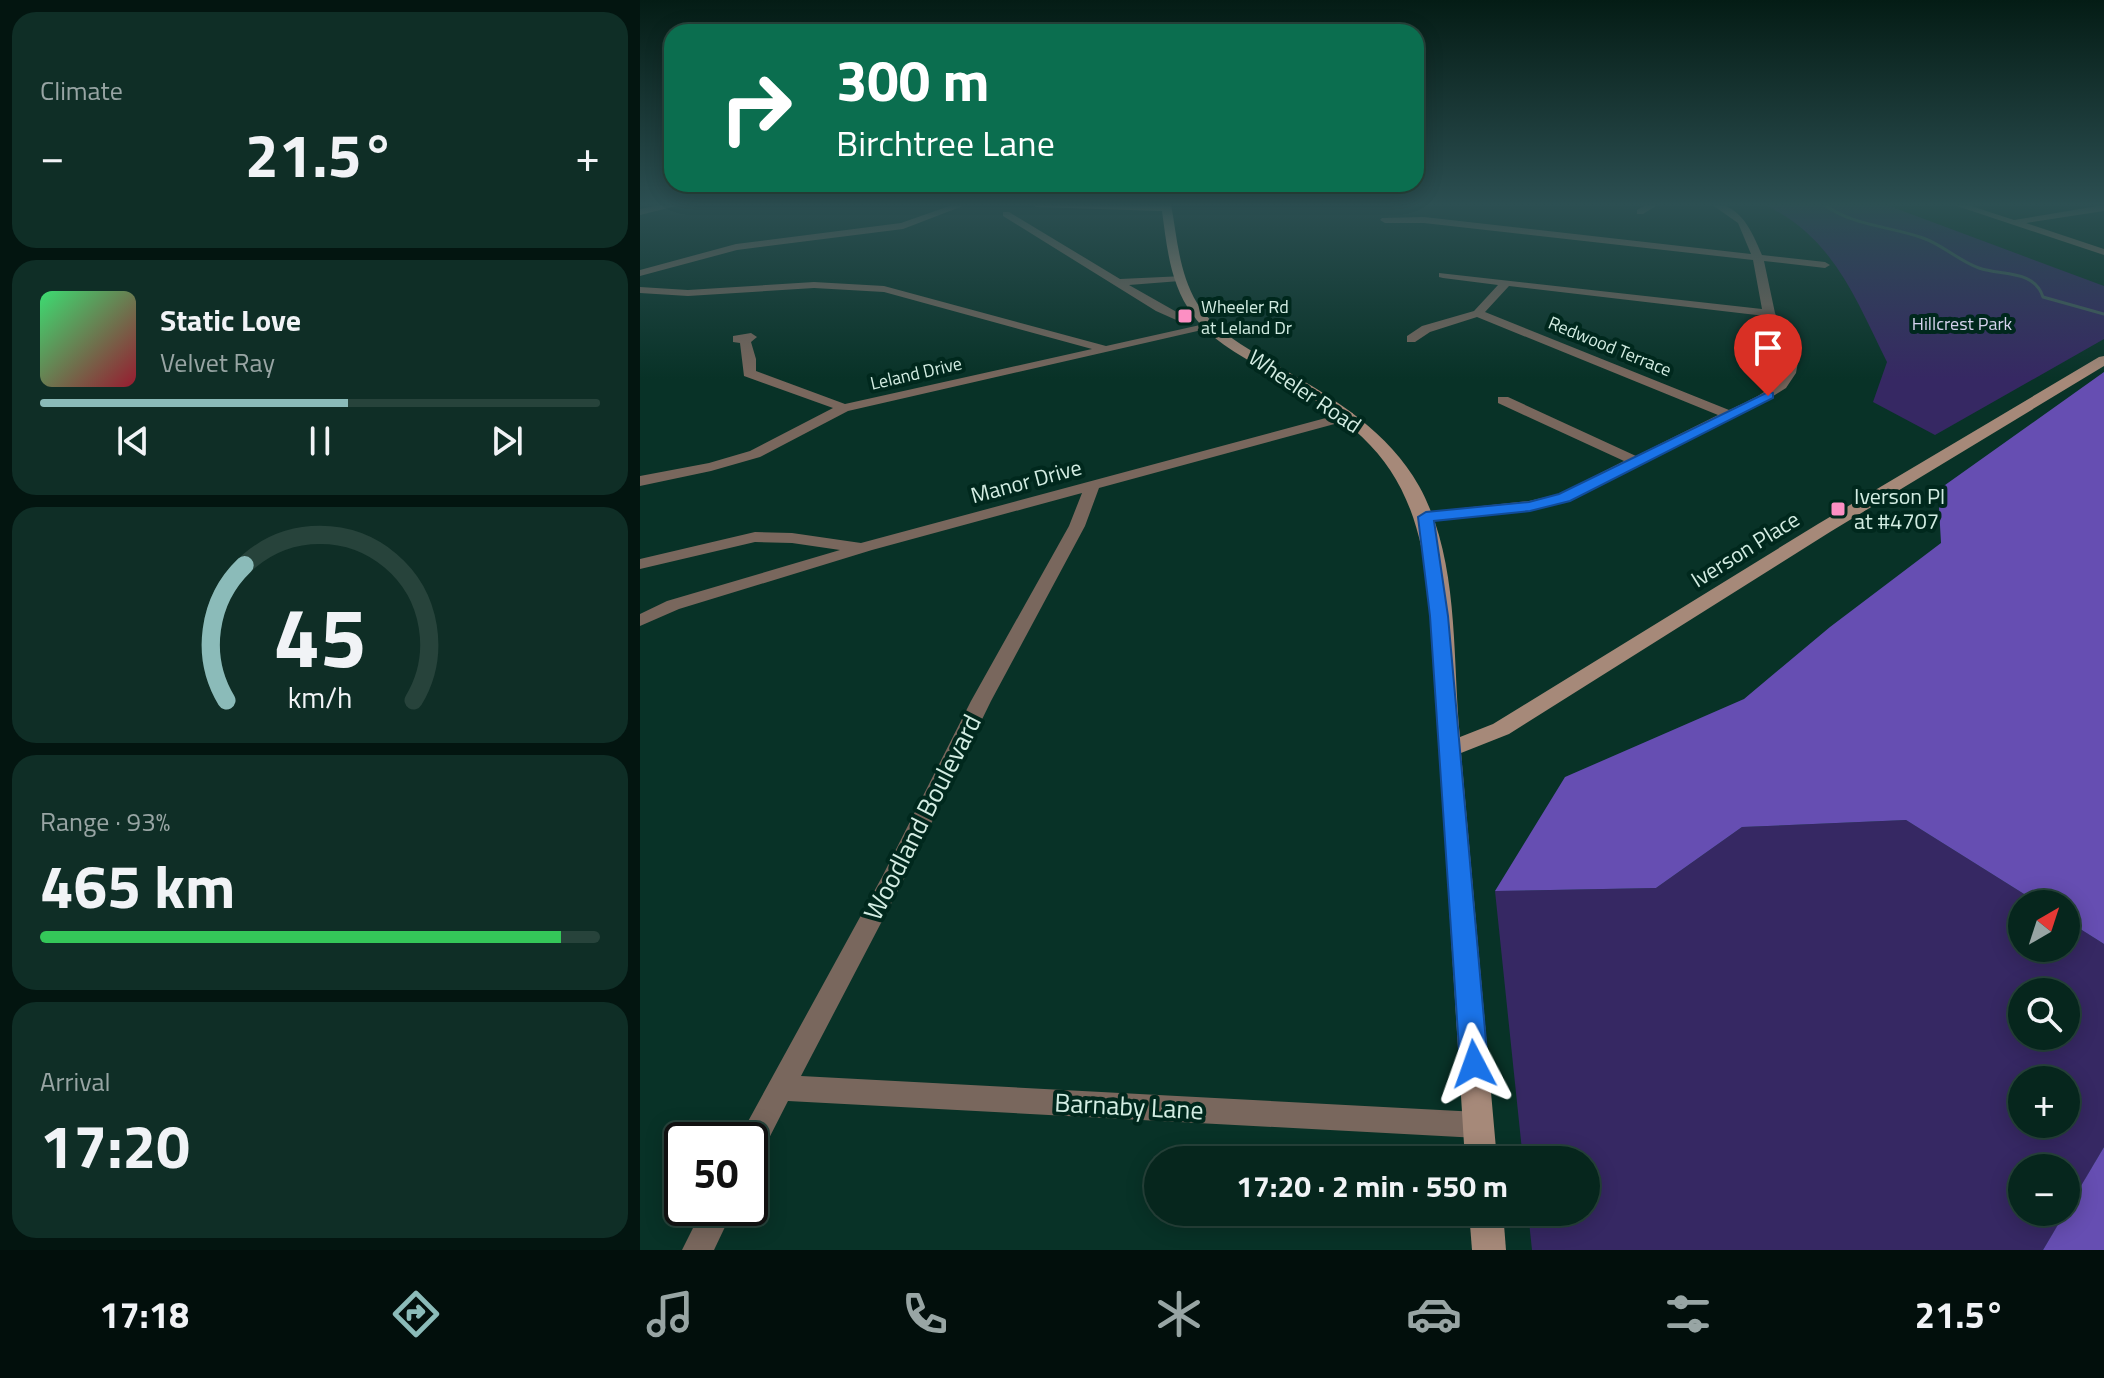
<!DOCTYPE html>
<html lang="en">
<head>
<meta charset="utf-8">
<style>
	:root { --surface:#06261d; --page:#0f2e26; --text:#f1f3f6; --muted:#98a5a4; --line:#27433b; --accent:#8bbbb9 }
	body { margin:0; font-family:"Titillium Web",sans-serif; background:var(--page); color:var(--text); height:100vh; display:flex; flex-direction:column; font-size:30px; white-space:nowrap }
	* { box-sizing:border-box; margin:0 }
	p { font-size:26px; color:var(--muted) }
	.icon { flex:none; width:44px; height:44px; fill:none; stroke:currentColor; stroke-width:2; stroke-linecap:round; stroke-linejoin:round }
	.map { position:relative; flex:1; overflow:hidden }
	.side { display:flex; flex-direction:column; gap:12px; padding:12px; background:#031510; width:640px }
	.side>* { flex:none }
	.banner { position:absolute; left:24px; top:24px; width:760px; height:168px; border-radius:24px; box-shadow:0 4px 20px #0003,0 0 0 2px var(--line); background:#0b6e4f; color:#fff; overflow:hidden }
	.needle { width:52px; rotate:39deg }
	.tools { position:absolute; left:1368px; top:890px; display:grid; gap:16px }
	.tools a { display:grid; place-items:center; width:72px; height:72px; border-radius:50%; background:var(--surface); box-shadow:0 4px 20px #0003,0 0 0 2px var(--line); font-size:40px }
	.speed { position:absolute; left:24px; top:1122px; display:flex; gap:16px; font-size:40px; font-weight:700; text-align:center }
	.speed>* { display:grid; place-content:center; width:104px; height:104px; border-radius:50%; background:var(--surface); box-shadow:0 4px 20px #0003,0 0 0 2px var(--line); line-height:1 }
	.speed .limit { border:4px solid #111; border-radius:12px; background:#fff; color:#111 }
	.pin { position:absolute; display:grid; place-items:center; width:68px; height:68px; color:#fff; margin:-82px -34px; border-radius:50% 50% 50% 0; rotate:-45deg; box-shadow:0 0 8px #0007 }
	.pin .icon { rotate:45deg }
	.me { position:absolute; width:88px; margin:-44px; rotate:356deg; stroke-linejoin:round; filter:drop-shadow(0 0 6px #0008) }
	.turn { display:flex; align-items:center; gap:28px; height:168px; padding:0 40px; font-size:36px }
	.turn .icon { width:104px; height:104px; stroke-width:2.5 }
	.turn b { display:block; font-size:56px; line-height:68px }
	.big { font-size:60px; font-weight:700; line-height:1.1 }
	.side .tile { flex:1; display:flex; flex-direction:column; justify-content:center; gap:12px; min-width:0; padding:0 28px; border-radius:24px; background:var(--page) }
	.side .dial { align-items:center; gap:0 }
	.dial svg { height:208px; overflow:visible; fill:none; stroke:var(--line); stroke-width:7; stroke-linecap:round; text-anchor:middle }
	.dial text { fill:var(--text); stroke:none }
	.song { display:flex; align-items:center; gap:24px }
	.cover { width:96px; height:96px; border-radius:12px; background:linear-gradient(135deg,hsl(140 70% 55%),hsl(350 70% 35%)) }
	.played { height:8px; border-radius:4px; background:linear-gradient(90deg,var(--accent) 55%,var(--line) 55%) }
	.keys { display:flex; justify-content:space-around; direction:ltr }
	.heat { display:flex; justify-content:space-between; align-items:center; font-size:44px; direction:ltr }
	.charge { height:12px; border-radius:6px; background:linear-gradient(90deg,#34c759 93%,var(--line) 0) }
	.trip { position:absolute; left:504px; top:1146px; width:456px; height:80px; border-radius:40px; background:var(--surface); box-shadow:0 4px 20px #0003,0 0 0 2px var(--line); font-weight:700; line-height:80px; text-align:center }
	.tab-bar { display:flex; height:128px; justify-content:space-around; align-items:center; background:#020f0c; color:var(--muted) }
	.tab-bar .icon { width:56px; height:56px }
	.tab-bar .on { color:var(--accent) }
	.tab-bar b { font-size:36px; color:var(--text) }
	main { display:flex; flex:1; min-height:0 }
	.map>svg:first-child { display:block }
	.green { fill:#362863; fill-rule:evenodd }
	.forest { fill:#664eb2 }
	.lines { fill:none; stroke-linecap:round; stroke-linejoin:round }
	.stream { stroke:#455b5e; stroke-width:3 }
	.street { fill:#79675d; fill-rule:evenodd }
	.secondary { fill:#a68979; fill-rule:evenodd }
	.route { fill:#1a73e8; stroke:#114b97; stroke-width:2 }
	.poi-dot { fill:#fc8fc3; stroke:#00281d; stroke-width:3 }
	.labels { text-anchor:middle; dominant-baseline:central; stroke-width:8; stroke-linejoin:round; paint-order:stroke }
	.far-poi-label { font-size:18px; fill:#d3ede3; stroke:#00281d; text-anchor:start }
	.far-park-label { font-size:18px; fill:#d5d2ed; stroke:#00281d }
	.far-street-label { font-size:18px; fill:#d3ede3; stroke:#00281d }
	.street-label { font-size:22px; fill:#d3ede3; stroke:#00281d }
	.poi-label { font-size:22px; fill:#d3ede3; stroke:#00281d; text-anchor:start }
	.near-street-label { font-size:26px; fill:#d3ede3; stroke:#00281d }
</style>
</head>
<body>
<main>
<section class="side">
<div class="tile"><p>Climate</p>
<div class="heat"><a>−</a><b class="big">21.5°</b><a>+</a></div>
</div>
<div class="tile">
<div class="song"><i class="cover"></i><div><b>Static Love</b><p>Velvet Ray</p></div></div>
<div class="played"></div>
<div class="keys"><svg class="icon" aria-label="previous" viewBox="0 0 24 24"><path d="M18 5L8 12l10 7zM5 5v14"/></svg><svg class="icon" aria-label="pause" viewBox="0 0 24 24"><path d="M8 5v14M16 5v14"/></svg><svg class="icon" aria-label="next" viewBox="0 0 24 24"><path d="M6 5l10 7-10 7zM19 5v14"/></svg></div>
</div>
<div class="tile dial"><svg viewBox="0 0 100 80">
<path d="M14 69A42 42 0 1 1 86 69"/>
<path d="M14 69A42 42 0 0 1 21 17" stroke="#8bbbb9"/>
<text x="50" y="56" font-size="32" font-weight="700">45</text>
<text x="50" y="72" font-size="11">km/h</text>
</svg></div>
<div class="tile"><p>Range · 93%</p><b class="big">465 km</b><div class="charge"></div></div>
<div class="tile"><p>Arrival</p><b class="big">17:20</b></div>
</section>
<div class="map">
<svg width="1464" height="1250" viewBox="0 0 1464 1250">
	<rect width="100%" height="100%" fill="#083227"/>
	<g class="green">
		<path d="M1123,204H1244L1464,286V339L1295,435L1233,402L1247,362C1215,298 1193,236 1123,204Z"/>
		<path d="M1266,820L1400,904H1382V948H1426V920L1464,944V1147L1426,1212V1168H1382V1212H1426L1403,1250H892L888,1212H946V1160H883L855,891L1016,888L1102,827ZM1382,992H1426V1036H1382ZM1382,1080H1426V1124H1382Z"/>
	</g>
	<g class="forest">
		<path d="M1464,372V944L1426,920V904H1400L1266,820L1102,827L1016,888L855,891L925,777L1104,699L1190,627L1301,543L1298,490Z"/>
		<path d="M1464,1147V1250H1403Z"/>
	</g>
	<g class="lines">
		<path class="stream" d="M1183,204C1213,226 1249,226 1283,238C1303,245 1319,261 1339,268C1361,276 1394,269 1403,297L1464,314"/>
		<g class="street">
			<path d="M27,204H44L0,215V209Z"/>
			<path d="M315,204H328L263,229L97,250L0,276V270L96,244L261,223Z"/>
			<path d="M1008,204H1019L1003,214H997V210Z"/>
			<path d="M1071,204C1101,203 1112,232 1122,255L1185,262L1190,265L1185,268L1124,261L1135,313L1158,362L1156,373L1146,388L1114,408L929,500L890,511L780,520L778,517L780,514L786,512L889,501L919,494L984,461L858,403V397H868L996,456L1078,415L837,317L790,332L775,342H767V336L782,326L834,311L858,285L803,278L799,277V273L1122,309L1113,260L784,223H745L740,220L742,218L784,217L1111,254L1098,223ZM869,286L1125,316C1131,329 1144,349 1146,363C1147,386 1105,402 1089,410L845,312Z"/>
			<path d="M1311,204H1325L1374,220L1464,205V211L1386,223L1464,249V255Z"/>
			<path d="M363,212H369L480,279L544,276V280L540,281L489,285L549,319L543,323L516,311L363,216Z"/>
			<path d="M174,282L244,286L466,346L569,323L575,327L208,411L120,457L71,471L0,486V476L69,463L110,451L193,408L104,376L100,343L93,342V336L111,333L117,337L111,342L116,359V371L205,404L452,349L244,292L174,288L48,296L0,293V287L48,290Z"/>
			<path d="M708,412L713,413V419L459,488L445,526L351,701L264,879L161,1076L838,1112L848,1116L852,1125L848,1134L838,1138L148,1101L120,1156L110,1160V1140H98L100,1136L242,877L331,701L429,526L442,493L232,550L39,609L0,626V614L27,601L200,550L152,543L115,542L0,569V559L115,532L152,533L221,543Z"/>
			<path d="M63,1208H94L74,1250H42Z"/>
		</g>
		<g class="secondary">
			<path d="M391,204H531C537,237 539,273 557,303C576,334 613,351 643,369C695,399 749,432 779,486C820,560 812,656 820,737L853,724L1178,524L1459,357L1464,356V366L1190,532L869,734L821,753L857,1160H825L790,600C776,478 740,437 636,376C607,359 573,343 553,315C530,285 527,247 522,211L396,207Z"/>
			<path d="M829,1212H863L866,1250H832Z"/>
		</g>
	</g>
	<linearGradient id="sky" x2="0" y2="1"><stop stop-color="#041c15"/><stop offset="0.54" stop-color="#2c4f52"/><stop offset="1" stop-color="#2c4f52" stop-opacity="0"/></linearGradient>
	<rect width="1464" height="379" fill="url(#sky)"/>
	<path class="route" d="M1128,392L1133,393V398L930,501L890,511L794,521L808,616L848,1064L844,1073L834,1076L824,1073L820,1064L790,616L778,517L786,512L889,502L919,494Z"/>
	<g class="poi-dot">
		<rect x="537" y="308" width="16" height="16" rx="4"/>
		<rect x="1190" y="501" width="16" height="16" rx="4"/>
	</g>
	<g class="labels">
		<g class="far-poi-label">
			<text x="561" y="306">Wheeler Rd<tspan x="561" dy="21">at Leland Dr</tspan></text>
		</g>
		<g class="far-park-label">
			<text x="1322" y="323">Hillcrest Park</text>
		</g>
		<g class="far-street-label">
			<text transform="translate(970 346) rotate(22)">Redwood Terrace</text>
			<text transform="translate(276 373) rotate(-13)">Leland Drive</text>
		</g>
		<g class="street-label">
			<text transform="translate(665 391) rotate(34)">Wheeler Road</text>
			<text transform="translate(386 481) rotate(-15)">Manor Drive</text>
			<text transform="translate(1105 549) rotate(-32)">Iverson Place</text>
		</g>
		<g class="poi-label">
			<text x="1214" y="496">Iverson Pl<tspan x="1214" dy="25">at #4707</tspan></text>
		</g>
		<g class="near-street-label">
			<text transform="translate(282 817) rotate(-63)">Woodland Boulevard</text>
			<text transform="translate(489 1106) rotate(3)">Barnaby Lane</text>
		</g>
	</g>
</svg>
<div class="tools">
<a><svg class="needle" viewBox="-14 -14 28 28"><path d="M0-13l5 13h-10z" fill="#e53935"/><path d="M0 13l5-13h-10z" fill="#98a5a4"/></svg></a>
<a><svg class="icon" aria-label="search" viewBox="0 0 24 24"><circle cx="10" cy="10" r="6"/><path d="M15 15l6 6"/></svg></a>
<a>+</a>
<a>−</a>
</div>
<div class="speed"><div class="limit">50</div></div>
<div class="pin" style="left:1128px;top:396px;background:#d93025"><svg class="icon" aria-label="arrive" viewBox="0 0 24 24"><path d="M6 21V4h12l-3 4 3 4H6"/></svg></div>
<svg class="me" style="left:834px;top:1064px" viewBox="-20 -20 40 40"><path d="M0-17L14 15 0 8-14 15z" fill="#1a73e8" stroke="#fff" stroke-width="4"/></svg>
<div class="trip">17:20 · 2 min · 550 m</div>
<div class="banner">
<div class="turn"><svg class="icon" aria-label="right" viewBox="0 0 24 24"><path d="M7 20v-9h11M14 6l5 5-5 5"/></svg><div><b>300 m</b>Birchtree Lane</div></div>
</div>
</div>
</main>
<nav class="tab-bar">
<b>17:18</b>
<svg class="icon on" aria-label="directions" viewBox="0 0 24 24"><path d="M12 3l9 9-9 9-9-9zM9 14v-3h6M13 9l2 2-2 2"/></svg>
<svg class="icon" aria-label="music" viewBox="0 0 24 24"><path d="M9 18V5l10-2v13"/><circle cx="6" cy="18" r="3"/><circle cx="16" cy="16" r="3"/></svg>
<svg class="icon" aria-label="phone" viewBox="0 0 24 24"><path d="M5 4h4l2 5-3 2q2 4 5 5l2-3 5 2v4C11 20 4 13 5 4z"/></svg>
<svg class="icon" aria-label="climate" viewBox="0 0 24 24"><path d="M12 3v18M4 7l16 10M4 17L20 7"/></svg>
<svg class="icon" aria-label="car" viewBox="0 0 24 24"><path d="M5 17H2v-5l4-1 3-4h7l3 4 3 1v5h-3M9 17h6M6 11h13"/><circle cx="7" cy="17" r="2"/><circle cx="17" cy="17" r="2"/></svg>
<svg class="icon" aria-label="filters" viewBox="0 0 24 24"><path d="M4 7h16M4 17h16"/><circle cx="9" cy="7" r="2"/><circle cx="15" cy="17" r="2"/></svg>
<b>21.5°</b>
</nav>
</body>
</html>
